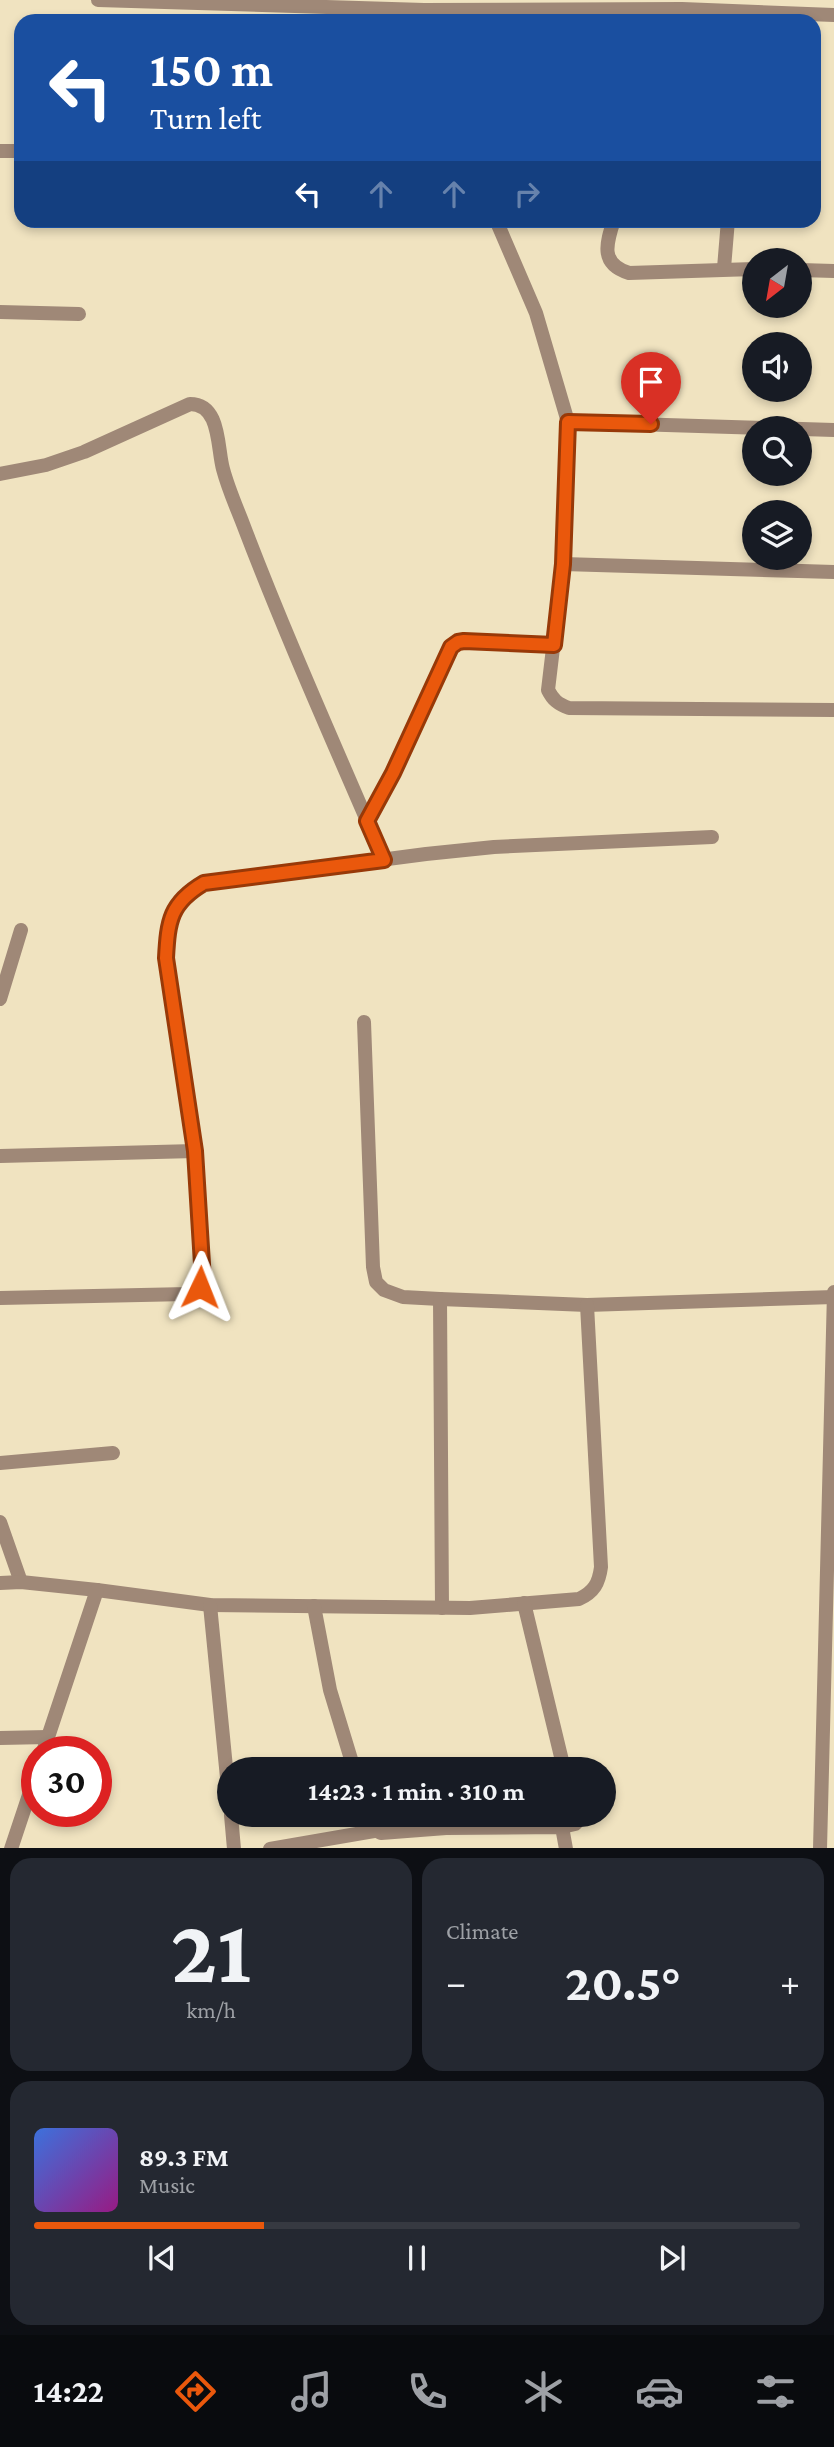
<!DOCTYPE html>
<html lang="en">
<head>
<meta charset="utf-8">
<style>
	:root { --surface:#171b24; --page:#242831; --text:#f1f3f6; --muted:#9ea1a6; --line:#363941; --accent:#ea580c }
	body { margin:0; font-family:"Crimson Pro",serif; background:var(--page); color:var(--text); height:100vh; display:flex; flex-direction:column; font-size:26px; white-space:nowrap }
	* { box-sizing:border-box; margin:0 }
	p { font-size:23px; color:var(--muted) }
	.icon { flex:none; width:38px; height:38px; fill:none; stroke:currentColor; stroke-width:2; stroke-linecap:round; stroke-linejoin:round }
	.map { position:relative; height:1848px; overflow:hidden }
	.drawer { display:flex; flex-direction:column; gap:10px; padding:10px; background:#0d0f14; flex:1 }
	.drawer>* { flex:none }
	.hud { position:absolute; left:14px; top:14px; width:807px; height:214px; border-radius:21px; box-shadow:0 4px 10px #0003; background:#1a4fa0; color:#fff; overflow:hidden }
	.needle { width:46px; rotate:211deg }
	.tools { position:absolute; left:742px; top:248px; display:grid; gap:14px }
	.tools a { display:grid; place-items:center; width:70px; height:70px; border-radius:50%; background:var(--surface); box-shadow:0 4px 10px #0003; font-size:35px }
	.speed { position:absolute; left:21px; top:1736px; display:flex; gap:14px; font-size:35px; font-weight:700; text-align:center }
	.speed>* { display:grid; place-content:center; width:91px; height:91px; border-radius:50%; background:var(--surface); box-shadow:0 4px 10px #0003; line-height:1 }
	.speed .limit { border:10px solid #d22; background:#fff; color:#111 }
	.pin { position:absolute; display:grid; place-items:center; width:60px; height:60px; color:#fff; margin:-72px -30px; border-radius:50% 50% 50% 0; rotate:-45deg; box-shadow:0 0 7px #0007 }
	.pin .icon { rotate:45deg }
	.me { position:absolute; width:77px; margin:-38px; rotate:2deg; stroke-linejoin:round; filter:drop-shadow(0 0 5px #0008) }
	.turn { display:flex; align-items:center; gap:24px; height:147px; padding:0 21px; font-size:32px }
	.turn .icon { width:91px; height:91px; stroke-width:2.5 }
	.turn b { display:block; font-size:49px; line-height:60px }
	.lanes { display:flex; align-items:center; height:66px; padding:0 21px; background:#0003; justify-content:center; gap:35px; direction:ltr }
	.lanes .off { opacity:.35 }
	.big { font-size:52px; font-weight:700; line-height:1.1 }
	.drawer .card { flex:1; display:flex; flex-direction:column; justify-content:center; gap:10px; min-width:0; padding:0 24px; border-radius:21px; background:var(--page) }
	.drawer .dial { align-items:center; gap:0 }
	.dial b { font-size:91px; line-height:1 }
	.song { display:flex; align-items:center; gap:21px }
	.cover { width:84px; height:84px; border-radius:10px; background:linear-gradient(135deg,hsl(220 70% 55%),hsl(310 70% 35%)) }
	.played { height:7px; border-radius:4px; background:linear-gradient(90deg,var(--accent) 30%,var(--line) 30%) }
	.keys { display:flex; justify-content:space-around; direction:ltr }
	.heat { display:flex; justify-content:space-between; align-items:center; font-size:38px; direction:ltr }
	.drawer .tiles { flex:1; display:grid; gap:10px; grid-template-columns:1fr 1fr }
	.card:last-child { grid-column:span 2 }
	.trip { position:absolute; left:217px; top:1757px; width:399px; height:70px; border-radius:35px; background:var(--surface); box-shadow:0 4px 10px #0003; font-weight:700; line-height:70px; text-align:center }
	.dock { display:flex; height:112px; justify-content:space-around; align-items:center; background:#090b0e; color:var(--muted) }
	.dock .icon { width:49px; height:49px }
	.dock .current { color:var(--accent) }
	.dock b { font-size:32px; color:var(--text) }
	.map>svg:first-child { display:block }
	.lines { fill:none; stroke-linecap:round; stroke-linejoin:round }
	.street { stroke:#9f8877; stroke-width:14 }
	.route-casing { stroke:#983908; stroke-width:18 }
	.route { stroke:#ea580c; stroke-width:12 }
</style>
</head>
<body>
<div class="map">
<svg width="834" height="1849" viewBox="0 0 834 1849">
	<rect width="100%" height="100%" fill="#f0e3c0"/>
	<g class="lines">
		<g class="street">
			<path d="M98,0L424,10L682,9L834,15"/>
			<path d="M0,151H19"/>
			<path d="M496,220L536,313L568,422L563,564L548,690C553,700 558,704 569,708L834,710"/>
			<path d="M614,220C606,244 600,264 629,273L754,269"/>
			<path d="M724,268L728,220"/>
			<path d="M800,270L834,271"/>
			<path d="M0,312L79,314"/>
			<path d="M568,422L834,430"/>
			<path d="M0,474L46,465L84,452L190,404C221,404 217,448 223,469C228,488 236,506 243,524C286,637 336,748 384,860"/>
			<path d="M563,564L834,572"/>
			<path d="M367,821L393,773L451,647L458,642L464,641L554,645"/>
			<path d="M0,999L21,930"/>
			<path d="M364,1022L373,1267L376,1282L384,1290L403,1297L440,1299L587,1305L834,1297"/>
			<path d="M0,1156L195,1151"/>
			<path d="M0,1298L188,1294L200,1287L203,1280L195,1151L166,958L168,930L177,906L188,893L204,883L426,854L494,847L712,837"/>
			<path d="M440,1299L442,1608"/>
			<path d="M0,1463L113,1453"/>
			<path d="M0,1522L21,1582"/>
			<path d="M0,1583L21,1582L97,1590L210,1605L470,1608L579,1599C594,1592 599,1583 601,1567L587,1305"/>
			<path d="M524,1603L564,1769"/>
			<path d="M210,1605L229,1798"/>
			<path d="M314,1606L330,1690L354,1769"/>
			<path d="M0,1738L48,1737"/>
			<path d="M43,1752L97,1590"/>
			<path d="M231,1815L234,1849"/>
			<path d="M365,1815L371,1828L381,1833L446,1828L562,1827L566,1849"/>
			<path d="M562,1827L575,1824L577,1822L576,1815"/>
			<path d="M11,1849L37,1771"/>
			<path d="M270,1849L374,1831"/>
			<path d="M820,1849L834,1292"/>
		</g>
	</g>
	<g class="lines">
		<defs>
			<path id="route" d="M200,1287L203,1280L195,1151L166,958C168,921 170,903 204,883L384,860L367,821L393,773L451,647L458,642L464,641L554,645L563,564L568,422L651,424"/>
		</defs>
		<use href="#route" class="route-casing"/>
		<use href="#route" class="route"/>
	</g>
</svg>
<div class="tools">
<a><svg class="needle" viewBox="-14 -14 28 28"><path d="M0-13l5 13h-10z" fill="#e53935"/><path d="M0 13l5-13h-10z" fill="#9ea1a6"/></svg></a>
<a><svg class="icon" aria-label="sound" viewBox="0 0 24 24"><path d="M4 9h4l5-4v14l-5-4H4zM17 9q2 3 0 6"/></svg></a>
<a><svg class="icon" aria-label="search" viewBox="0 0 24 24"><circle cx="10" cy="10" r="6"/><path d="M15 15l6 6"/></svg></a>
<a><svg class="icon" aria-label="layers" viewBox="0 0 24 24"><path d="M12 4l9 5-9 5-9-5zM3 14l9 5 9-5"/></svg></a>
</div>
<div class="speed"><div class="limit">30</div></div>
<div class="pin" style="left:651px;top:424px;background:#d93025"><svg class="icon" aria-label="arrive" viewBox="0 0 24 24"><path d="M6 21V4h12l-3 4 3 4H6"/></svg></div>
<svg class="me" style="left:200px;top:1287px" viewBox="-20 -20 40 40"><path d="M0-17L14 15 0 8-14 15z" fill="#ea580c" stroke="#fff" stroke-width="4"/></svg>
<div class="trip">14:23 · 1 min · 310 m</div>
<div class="hud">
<div class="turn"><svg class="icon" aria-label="left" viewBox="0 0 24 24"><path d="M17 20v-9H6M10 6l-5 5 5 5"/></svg><div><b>150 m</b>Turn left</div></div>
<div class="lanes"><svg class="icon" aria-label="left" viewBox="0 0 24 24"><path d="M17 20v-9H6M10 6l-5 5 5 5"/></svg><svg class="icon off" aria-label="ahead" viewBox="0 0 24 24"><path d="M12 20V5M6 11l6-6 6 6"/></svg><svg class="icon off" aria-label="ahead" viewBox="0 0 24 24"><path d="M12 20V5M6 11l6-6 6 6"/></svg><svg class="icon off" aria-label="right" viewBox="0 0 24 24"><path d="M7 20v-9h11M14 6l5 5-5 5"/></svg></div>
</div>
</div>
<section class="drawer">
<div class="tiles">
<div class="card dial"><b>21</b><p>km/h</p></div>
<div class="card"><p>Climate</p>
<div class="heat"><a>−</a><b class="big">20.5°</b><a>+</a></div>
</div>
<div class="card">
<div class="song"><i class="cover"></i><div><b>89.3 FM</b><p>Music</p></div></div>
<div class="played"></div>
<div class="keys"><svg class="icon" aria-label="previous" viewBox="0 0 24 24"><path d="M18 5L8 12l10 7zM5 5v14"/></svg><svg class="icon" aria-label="pause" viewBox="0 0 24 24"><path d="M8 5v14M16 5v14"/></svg><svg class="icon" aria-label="next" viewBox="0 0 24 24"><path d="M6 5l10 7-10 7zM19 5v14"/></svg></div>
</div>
</div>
</section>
<nav class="dock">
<b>14:22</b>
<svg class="icon current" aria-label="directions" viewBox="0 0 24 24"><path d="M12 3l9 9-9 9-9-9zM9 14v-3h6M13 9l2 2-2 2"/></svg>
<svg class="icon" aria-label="music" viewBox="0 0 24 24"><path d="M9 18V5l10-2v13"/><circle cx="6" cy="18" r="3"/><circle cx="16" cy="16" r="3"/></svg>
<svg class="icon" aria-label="phone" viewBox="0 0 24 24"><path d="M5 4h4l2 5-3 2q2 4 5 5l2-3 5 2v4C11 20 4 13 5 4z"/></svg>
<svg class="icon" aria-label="climate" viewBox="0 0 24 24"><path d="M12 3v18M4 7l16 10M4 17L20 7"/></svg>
<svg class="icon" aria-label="car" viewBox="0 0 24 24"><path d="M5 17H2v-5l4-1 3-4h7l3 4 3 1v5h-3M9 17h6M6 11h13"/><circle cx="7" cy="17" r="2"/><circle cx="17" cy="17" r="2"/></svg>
<svg class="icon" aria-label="filters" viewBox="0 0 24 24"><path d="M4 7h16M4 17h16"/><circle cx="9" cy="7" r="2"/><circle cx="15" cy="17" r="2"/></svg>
</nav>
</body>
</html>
